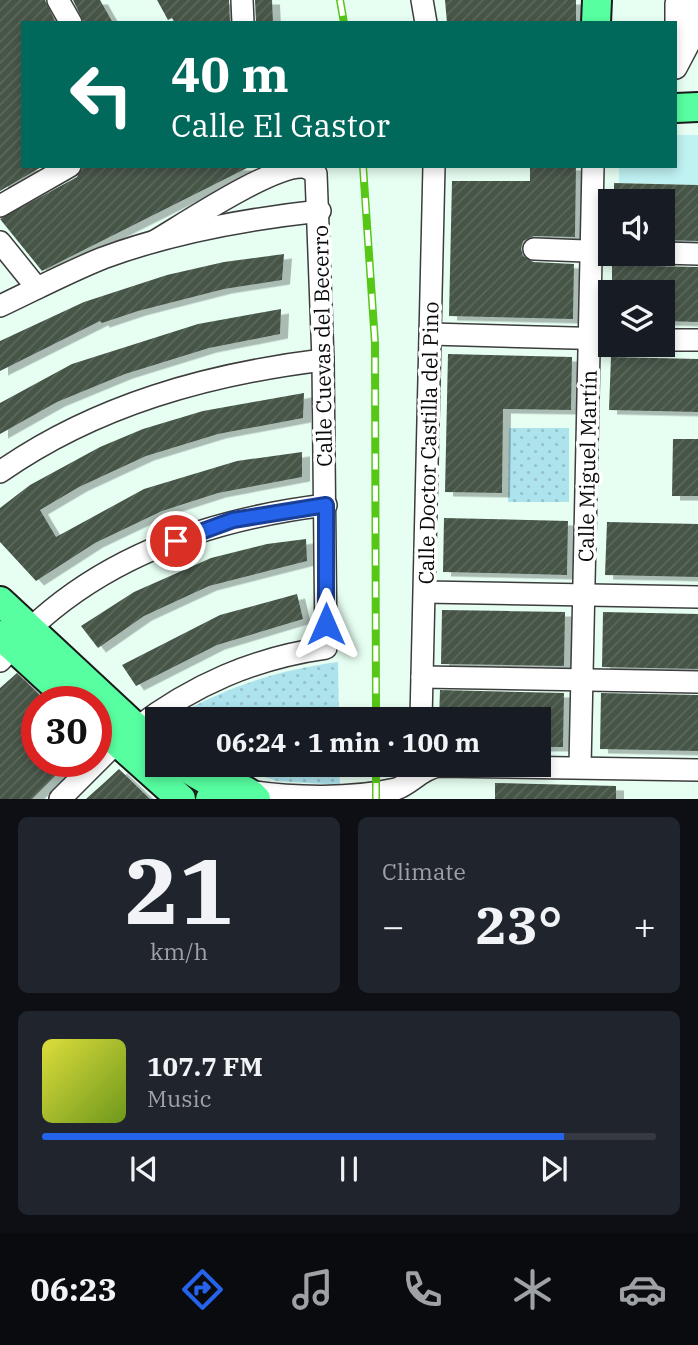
<!DOCTYPE html>
<html lang="en">
<head>
<meta charset="utf-8">
<style>
	:root { --surface:#171b24; --page:#20242c; --text:#f1f3f6; --muted:#9ea1a6; --line:#363941; --accent:#2563eb }
	body { margin:0; font-family:"IBM Plex Serif",serif; background:var(--page); color:var(--text); height:100vh; display:flex; flex-direction:column; font-size:26px; white-space:nowrap }
	* { box-sizing:border-box; margin:0 }
	p { font-size:23px; color:var(--muted) }
	.icon { flex:none; width:38px; height:38px; fill:none; stroke:currentColor; stroke-width:2; stroke-linecap:round; stroke-linejoin:round }
	.map { position:relative; height:799px; overflow:hidden }
	.drawer { display:flex; flex-direction:column; gap:18px; padding:18px; background:#0d0f14; flex:1 }
	.drawer>* { flex:none }
	.guide { position:absolute; left:21px; top:21px; width:656px; height:147px; border-radius:0px; box-shadow:0 4px 10px #0003; background:#00695c; color:#fff; overflow:hidden }
	.fabs { position:absolute; left:598px; top:189px; display:grid; gap:14px }
	.fabs a { display:grid; place-items:center; width:77px; height:77px; border-radius:0px; background:var(--surface); box-shadow:0 4px 10px #0003; font-size:35px }
	.speed { position:absolute; left:21px; top:686px; display:flex; gap:14px; font-size:35px; font-weight:700; text-align:center }
	.speed>* { display:grid; place-content:center; width:91px; height:91px; border-radius:50%; background:var(--surface); box-shadow:0 4px 10px #0003; line-height:1 }
	.speed .limit { border:10px solid #d22; background:#fff; color:#111 }
	.pin { position:absolute; display:grid; place-items:center; width:60px; height:60px; color:#fff; margin:-30px; border:4px solid #fff; border-radius:50%; box-shadow:0 2px 7px #0007 }
	.me { position:absolute; width:77px; margin:-38px; rotate:0deg; stroke-linejoin:round; filter:drop-shadow(0 0 5px #0008) }
	.turn { display:flex; align-items:center; gap:24px; height:147px; padding:0 35px; font-size:32px }
	.turn .icon { width:91px; height:91px; stroke-width:2.5 }
	.turn b { display:block; font-size:49px; line-height:60px }
	.big { font-size:52px; font-weight:700; line-height:1.1 }
	.drawer .card { flex:1; display:flex; flex-direction:column; justify-content:center; gap:10px; min-width:0; padding:0 24px; border-radius:10px; background:var(--page) }
	.drawer .dial { align-items:center; gap:0 }
	.dial b { font-size:91px; line-height:1 }
	.song { display:flex; align-items:center; gap:21px }
	.cover { width:84px; height:84px; border-radius:10px; background:linear-gradient(135deg,hsl(60 70% 55%),hsl(80 70% 35%)) }
	.played { height:7px; border-radius:4px; background:linear-gradient(90deg,var(--accent) 85%,var(--line) 85%) }
	.keys { display:flex; justify-content:space-around; direction:ltr }
	.heat { display:flex; justify-content:space-between; align-items:center; font-size:38px; direction:ltr }
	.drawer .tiles { flex:1; display:grid; gap:18px; grid-template-columns:1fr 1fr }
	.card:last-child { grid-column:span 2 }
	.trip { position:absolute; left:145px; top:707px; width:406px; height:70px; border-radius:0px; background:var(--surface); box-shadow:0 4px 10px #0003; font-weight:700; line-height:70px; text-align:center }
	.tabs { display:flex; height:112px; justify-content:space-around; align-items:center; background:#090b0e; color:var(--muted) }
	.tabs .icon { width:49px; height:49px }
	.tabs .current { color:var(--accent) }
	.tabs b { font-size:32px; color:var(--text) }
	.map>svg:first-child { display:block }
	.park { fill:url(#park-dots) }
	.pitch { fill:#c0f2f3 }
	.building { fill:url(#building-hatch); filter:url(#shadow) }
	.lines { fill:none; stroke-linecap:round; stroke-linejoin:round }
	.minor-casing { stroke:#3d3d3d; stroke-width:24 }
	.major-casing { stroke:#1b1b1b; stroke-width:32 }
	.minor { stroke:#fff; stroke-width:21 }
	.major { stroke:#57ffa1; stroke-width:28 }
	.rail-casing { stroke:#56c715; stroke-width:8 }
	.rail { stroke:#fff; stroke-width:5; stroke-dasharray:16; stroke-linecap:butt }
	.route-casing { stroke:#184099; stroke-width:18 }
	.route { stroke:#2563eb; stroke-width:12 }
	.labels { text-anchor:middle; dominant-baseline:central; stroke-width:7; stroke-linejoin:round; paint-order:stroke }
	.street-label { font-size:21px; fill:#0a0a0a; stroke:#fff }
</style>
</head>
<body>
<div class="map">
<svg width="698" height="799" viewBox="0 0 698 799">
	<defs>
		<pattern id="park-dots" width="8" height="8" patternUnits="userSpaceOnUse" patternTransform="scale(1.75)"><rect width="8" height="8" fill="#ade3ed"/><path d="M2 2h.1M6 6h.1" fill="none" stroke="#94c1ca" stroke-width="1.8" stroke-linecap="round"/></pattern>
		<pattern id="building-hatch" width="6" height="6" patternUnits="userSpaceOnUse" patternTransform="scale(1.75)"><rect width="6" height="6" fill="#465447"/><path d="M-1 1l2-2M0 6l6-6M5 7l2-2" fill="none" stroke="#5c685d"/></pattern>
		<filter id="shadow"><feDropShadow dx="8" dy="4.5" stdDeviation="0" flood-color="#0004"/></filter>
	</defs>
	<rect width="100%" height="100%" fill="#e7fff3"/>
	<g class="park">
		<path d="M509,428H569V502H508Z"/>
		<path d="M338,662L339,719H178L177,715C229,686 278,670 338,662Z"/>
		<path d="M226,765H339L340,785L277,781Z"/>
	</g>
	<path class="pitch" d="M676,135H698V185L619,183V166H676Z"/>
	<g class="building">
		<path d="M0,0H45L56,23H23V166H43L0,191Z"/>
		<path d="M73,0H100L113,23H84Z"/>
		<path d="M157,0H229L230,23H175L172,18L168,20Z"/>
		<path d="M255,0H272L273,23H256Z"/>
		<path d="M445,0H576V23H447Z"/>
		<path d="M83,166H251L42,271L0,219L77,177Z"/>
		<path d="M530,166H576L575,237L534,236L523,241L521,249L523,256L533,262L574,264L573,319L449,316L452,181H530Z"/>
		<path d="M614,183L698,185V241L663,240V201H614Z"/>
		<path d="M284,254L282,280L224,289L138,311L102,323L100,321L0,371V341L84,302L167,275L224,262Z"/>
		<path d="M612,265L698,267V322L663,321V292H612Z"/>
		<path d="M281,309L280,334L209,348L125,374L57,402L0,434V403L72,364L198,324Z"/>
		<path d="M448,354L572,357L571,410L503,409L502,493L445,492Z"/>
		<path d="M611,357L698,359V412L609,410Z"/>
		<path d="M304,393L303,418L218,434L146,456L79,487L40,510L56,537L144,489L237,461L302,452V477L218,493L162,511L95,543L36,581L0,542V508L30,485L100,447L143,429L203,411Z"/>
		<path d="M673,439H698V496H672Z"/>
		<path d="M444,518L568,521L567,575L443,572Z"/>
		<path d="M607,522L698,524V577L605,575Z"/>
		<path d="M306,539L307,561L209,586L144,616L98,648L81,626L134,592L211,558L267,544Z"/>
		<path d="M297,594L303,619L217,645L136,686L122,665L220,615Z"/>
		<path d="M442,610L565,612L564,666L441,664Z"/>
		<path d="M603,612L698,614V669L602,667Z"/>
		<path d="M17,673L47,702H37V737L33,741L37,745V761H70L32,799H0V688Z"/>
		<path d="M440,690L564,693L563,747H539V719H439Z"/>
		<path d="M601,693L698,695V751L600,749Z"/>
		<path d="M119,769L150,799H86L105,782Z"/>
		<path d="M495,783L616,786V799H495Z"/>
	</g>
	<g class="lines">
		<defs>
			<g id="minor">
				<path d="M58,0L71,23"/>
				<path d="M242,0L243,23"/>
				<path d="M422,0L426,23"/>
				<path d="M676,66V4"/>
				<path d="M676,68L695,32V3"/>
				<path d="M0,206L70,166"/>
				<path d="M0,242L37,288"/>
				<path d="M534,249L611,252"/>
				<path d="M663,253L698,254"/>
				<path d="M0,306C34,290 68,272 103,258C173,232 246,219 320,211"/>
				<path d="M431,334L611,339"/>
				<path d="M663,340H698"/>
				<path d="M0,472C96,405 208,374 323,360"/>
				<path d="M425,592L698,597"/>
				<path d="M30,629C110,553 218,518 326,505"/>
				<path d="M0,661L13,647"/>
				<path d="M422,677L698,682"/>
				<path d="M421,719L434,166"/>
				<path d="M135,729C193,685 254,658 326,648L323,360L316,174C312,171 307,167 302,167C271,166 184,224 155,241"/>
				<path d="M580,767L593,166"/>
				<path d="M248,791C293,798 352,799 396,789C412,783 421,769 439,766L698,770"/>
				<path d="M60,799L117,742"/>
			</g>
			<g id="major">
				<path d="M596,23L597,0"/>
				<path d="M676,108L698,107"/>
				<path d="M0,601L158,748"/>
				<path d="M0,635L73,702"/>
				<path d="M96,723L181,799"/>
				<path d="M181,765L222,789"/>
				<path d="M210,799C223,783 243,785 256,799"/>
			</g>
		</defs>
		<use href="#minor" class="minor-casing"/>
		<use href="#major" class="major-casing"/>
		<use href="#minor" class="minor"/>
		<use href="#major" class="major"/>
		<defs>
			<g id="rail">
				<path d="M340,0L344,23"/>
				<path d="M363,166L375,343L376,719"/>
				<path d="M376,799V765"/>
			</g>
		</defs>
		<use href="#rail" class="rail-casing"/>
		<use href="#rail" class="rail"/>
	</g>
	<g class="lines">
		<defs>
			<path id="route" d="M176,541L233,520L326,505V624"/>
		</defs>
		<use href="#route" class="route-casing"/>
		<use href="#route" class="route"/>
	</g>
	<g class="labels">
		<g class="street-label">
			<text transform="translate(322 346) rotate(-91)">Calle Cuevas del Becerro</text>
			<text transform="translate(428 443) rotate(-89)">Calle Doctor Castilla del Pino</text>
			<text transform="translate(587 466) rotate(-89)">Calle Miguel Martín</text>
		</g>
	</g>
</svg>
<div class="fabs">
<a><svg class="icon" aria-label="sound" viewBox="0 0 24 24"><path d="M4 9h4l5-4v14l-5-4H4zM17 9q2 3 0 6"/></svg></a>
<a><svg class="icon" aria-label="layers" viewBox="0 0 24 24"><path d="M12 4l9 5-9 5-9-5zM3 14l9 5 9-5"/></svg></a>
</div>
<div class="speed"><div class="limit">30</div></div>
<div class="pin" style="left:176px;top:541px;background:#d93025"><svg class="icon" aria-label="arrive" viewBox="0 0 24 24"><path d="M6 21V4h12l-3 4 3 4H6"/></svg></div>
<svg class="me" style="left:326px;top:624px" viewBox="-20 -20 40 40"><path d="M0-17L14 15 0 8-14 15z" fill="#2563eb" stroke="#fff" stroke-width="4"/></svg>
<div class="trip">06:24 · 1 min · 100 m</div>
<div class="guide">
<div class="turn"><svg class="icon" aria-label="left" viewBox="0 0 24 24"><path d="M17 20v-9H6M10 6l-5 5 5 5"/></svg><div><b>40 m</b>Calle El Gastor</div></div>
</div>
</div>
<section class="drawer">
<div class="tiles">
<div class="card dial"><b>21</b><p>km/h</p></div>
<div class="card"><p>Climate</p>
<div class="heat"><a>−</a><b class="big">23°</b><a>+</a></div>
</div>
<div class="card">
<div class="song"><i class="cover"></i><div><b>107.7 FM</b><p>Music</p></div></div>
<div class="played"></div>
<div class="keys"><svg class="icon" aria-label="previous" viewBox="0 0 24 24"><path d="M18 5L8 12l10 7zM5 5v14"/></svg><svg class="icon" aria-label="pause" viewBox="0 0 24 24"><path d="M8 5v14M16 5v14"/></svg><svg class="icon" aria-label="next" viewBox="0 0 24 24"><path d="M6 5l10 7-10 7zM19 5v14"/></svg></div>
</div>
</div>
</section>
<nav class="tabs">
<b>06:23</b>
<svg class="icon current" aria-label="directions" viewBox="0 0 24 24"><path d="M12 3l9 9-9 9-9-9zM9 14v-3h6M13 9l2 2-2 2"/></svg>
<svg class="icon" aria-label="music" viewBox="0 0 24 24"><path d="M9 18V5l10-2v13"/><circle cx="6" cy="18" r="3"/><circle cx="16" cy="16" r="3"/></svg>
<svg class="icon" aria-label="phone" viewBox="0 0 24 24"><path d="M5 4h4l2 5-3 2q2 4 5 5l2-3 5 2v4C11 20 4 13 5 4z"/></svg>
<svg class="icon" aria-label="climate" viewBox="0 0 24 24"><path d="M12 3v18M4 7l16 10M4 17L20 7"/></svg>
<svg class="icon" aria-label="car" viewBox="0 0 24 24"><path d="M5 17H2v-5l4-1 3-4h7l3 4 3 1v5h-3M9 17h6M6 11h13"/><circle cx="7" cy="17" r="2"/><circle cx="17" cy="17" r="2"/></svg>
</nav>
</body>
</html>
